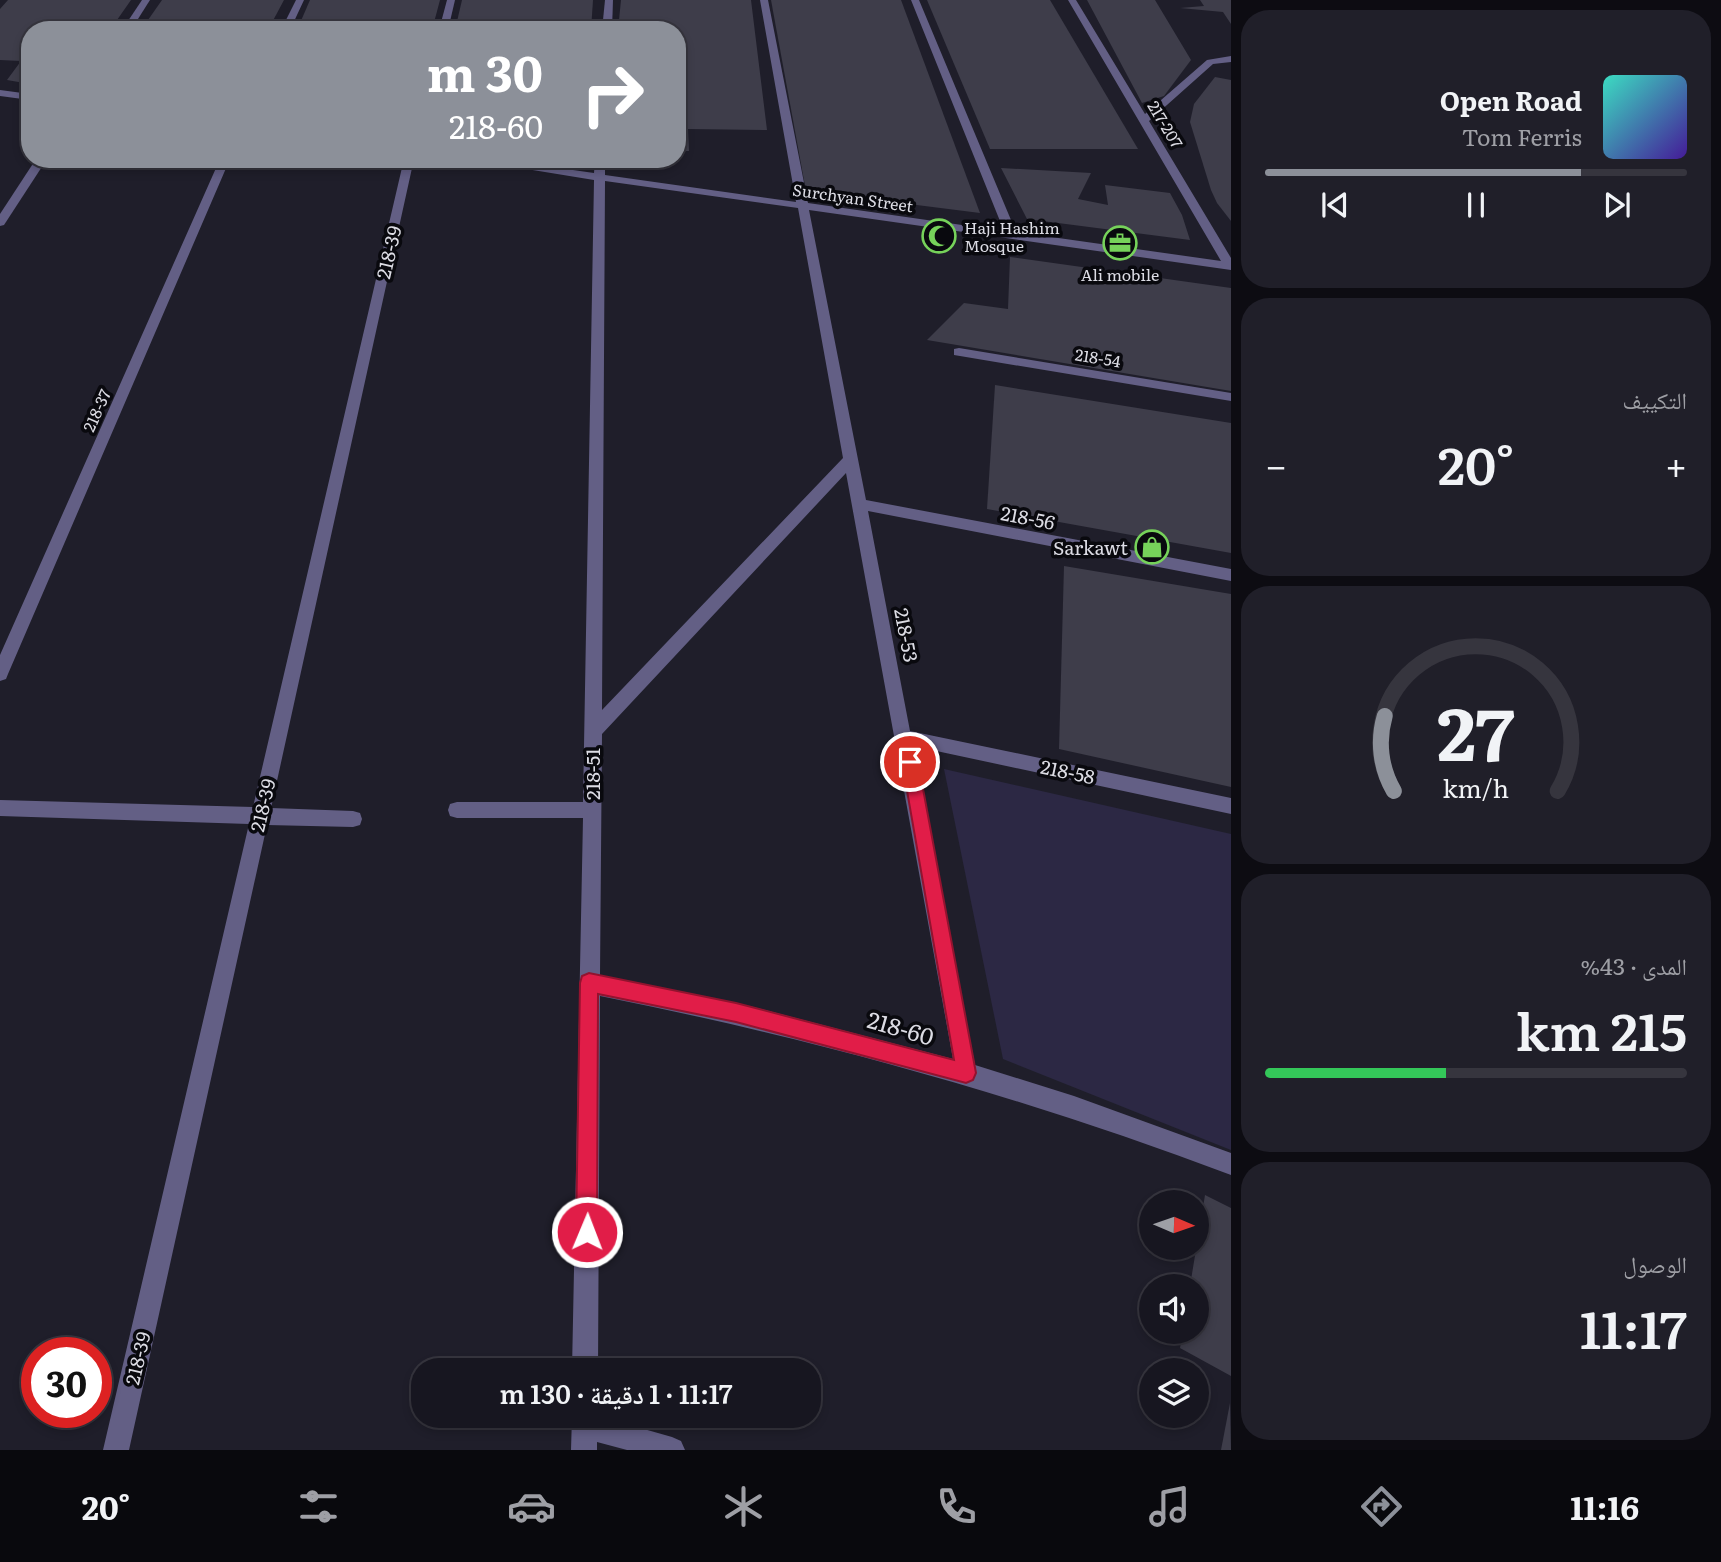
<!DOCTYPE html>
<html lang="ar">
<head>
<meta charset="utf-8">
<style>
	:root { --surface:#171620; --page:#201f29; --text:#f1f3f6; --muted:#9e9fa5; --line:#36353e; --accent:#8c9099 }
	body { margin:0; font-family:Literata,"Noto Naskh Arabic",serif; background:var(--page); color:var(--text); direction:rtl; height:100vh; display:flex; flex-direction:column; font-size:26px; white-space:nowrap }
	* { box-sizing:border-box; margin:0 }
	p { font-size:23px; color:var(--muted) }
	.icon { flex:none; width:38px; height:38px; fill:none; stroke:currentColor; stroke-width:2; stroke-linecap:round; stroke-linejoin:round }
	.map { position:relative; flex:1; overflow:hidden; direction:ltr }
	.side { display:flex; flex-direction:column; gap:10px; padding:10px; background:#0d0c12; width:490px }
	.side>* { flex:none }
	.top-card { position:absolute; left:21px; top:21px; width:665px; height:147px; border-radius:28px; box-shadow:0 4px 10px #0003,0 0 0 2px var(--line); direction:rtl; background:#8c9099; color:#fff; overflow:hidden }
	.needle { width:46px; rotate:92deg }
	.buttons { position:absolute; left:1139px; top:1190px; display:grid; gap:14px }
	.buttons a { display:grid; place-items:center; width:70px; height:70px; border-radius:50%; background:var(--surface); box-shadow:0 4px 10px #0003,0 0 0 2px var(--line); font-size:35px }
	.speed { position:absolute; left:21px; top:1337px; display:flex; gap:14px; font-size:35px; font-weight:700; text-align:center }
	.speed>* { display:grid; place-content:center; width:91px; height:91px; border-radius:50%; background:var(--surface); box-shadow:0 4px 10px #0003,0 0 0 2px var(--line); line-height:1 }
	.speed .limit { border:10px solid #d22; background:#fff; color:#111 }
	.pin { position:absolute; display:grid; place-items:center; width:60px; height:60px; color:#fff; margin:-30px; border:4px solid #fff; border-radius:50%; box-shadow:0 2px 7px #0007 }
	.me { position:absolute; width:77px; margin:-38px; rotate:1deg; stroke-linejoin:round; filter:drop-shadow(0 0 5px #0008) }
	.turn { display:flex; align-items:center; gap:24px; height:147px; padding:0 28px; font-size:32px }
	.turn .icon { width:91px; height:91px; stroke-width:2.5 }
	.turn b { display:block; font-size:49px; line-height:60px }
	.big { font-size:52px; font-weight:600; line-height:1.1 }
	.side .widget { flex:1; display:flex; flex-direction:column; justify-content:center; gap:10px; min-width:0; padding:0 24px; border-radius:28px; background:var(--page) }
	.side .dial { align-items:center; gap:0 }
	.dial svg { height:182px; overflow:visible; fill:none; stroke:var(--line); stroke-width:7; stroke-linecap:round; text-anchor:middle }
	.dial text { fill:var(--text); stroke:none }
	.song { display:flex; align-items:center; gap:21px }
	.cover { width:84px; height:84px; border-radius:10px; background:linear-gradient(135deg,hsl(170 70% 55%),hsl(260 70% 35%)) }
	.played { height:7px; border-radius:4px; background:linear-gradient(90deg,var(--accent) 75%,var(--line) 75%) }
	.keys { display:flex; justify-content:space-around; direction:ltr }
	.heat { display:flex; justify-content:space-between; align-items:center; font-size:38px; direction:ltr }
	.charge { height:10px; border-radius:5px; background:linear-gradient(90deg,#34c759 43%,var(--line) 0) }
	.trip { position:absolute; left:411px; top:1358px; width:410px; height:70px; border-radius:28px; background:var(--surface); box-shadow:0 4px 10px #0003,0 0 0 2px var(--line); font-weight:600; line-height:70px; text-align:center; direction:rtl }
	.menu { display:flex; height:112px; justify-content:space-around; align-items:center; background:#09090d; color:var(--muted) }
	.menu .icon { width:49px; height:49px }
	.menu .on { color:var(--accent) }
	.menu b { font-size:32px; color:var(--text) }
	main { display:flex; flex:1; min-height:0 }
	.map>svg:first-child { display:block }
	.green { fill:#2c2844 }
	.building { fill:#3e3d4a }
	.lines { fill:none; stroke-linecap:round; stroke-linejoin:round }
	.minor { fill:#635f85; fill-rule:evenodd }
	.route { fill:#e11d48; stroke:#92132f; stroke-width:2 }
	.labels { text-anchor:middle; dominant-baseline:central; stroke-width:7; stroke-linejoin:round; paint-order:stroke }
	.far-street-label { font-size:16px; fill:#dcdce4; stroke:#09090e }
	.far-poi-label { font-size:16px; fill:#dcdce4; stroke:#09090e; text-anchor:start }
	.street-label { font-size:19px; fill:#dcdce4; stroke:#09090e }
	.poi-label { font-size:19px; fill:#dcdce4; stroke:#09090e; text-anchor:end }
	.near-street-label { font-size:23px; fill:#dcdce4; stroke:#09090e }
</style>
</head>
<body>
<main>
<section class="side">
<div class="widget">
<div class="song"><i class="cover"></i><div><b>Open Road</b><p>Tom Ferris</p></div></div>
<div class="played"></div>
<div class="keys"><svg class="icon" aria-label="previous" viewBox="0 0 24 24"><path d="M18 5L8 12l10 7zM5 5v14"/></svg><svg class="icon" aria-label="pause" viewBox="0 0 24 24"><path d="M8 5v14M16 5v14"/></svg><svg class="icon" aria-label="next" viewBox="0 0 24 24"><path d="M6 5l10 7-10 7zM19 5v14"/></svg></div>
</div>
<div class="widget"><p>التكييف</p>
<div class="heat"><a>−</a><b class="big">20°</b><a>+</a></div>
</div>
<div class="widget dial"><svg viewBox="0 0 100 80">
<path d="M14 69A42 42 0 1 1 86 69"/>
<path d="M14 69A42 42 0 0 1 10 36" stroke="#8c9099"/>
<text x="50" y="56" font-size="32" font-weight="700">27</text>
<text x="50" y="72" font-size="11">km/h</text>
</svg></div>
<div class="widget"><p>المدى · 43%</p><b class="big">215 km</b><div class="charge"></div></div>
<div class="widget"><p>الوصول</p><b class="big">11:17</b></div>
</section>
<div class="map">
<svg width="1231" height="1450" viewBox="0 0 1231 1450">
	<rect width="100%" height="100%" fill="#1f1e2a"/>
	<path class="green" d="M944,769L1231,834V1150L1003,1059Z"/>
	<g class="building">
		<path d="M8,0H131L110,30H30V84L7,80L21,61L0,60V9Z"/>
		<path d="M162,0H284L268,30H141Z"/>
		<path d="M310,0H440L432,30H297Z"/>
		<path d="M462,0H593L591,30H455Z"/>
		<path d="M621,0H751L767,130L688,129L689,151H677V104H688L686,79H677V30H618Z"/>
		<path d="M771,0H901L980,213L806,191Z"/>
		<path d="M927,0H1050L1138,149H990Z"/>
		<path d="M1087,0H1155L1191,60L1164,96L1142,103Z"/>
		<path d="M1200,0H1231V24L1223,12L1180,8L1204,6Z"/>
		<path d="M1215,77L1231,80V221L1217,203L1211,190L1190,122L1194,104Z"/>
		<path d="M1001,168L1091,173L1078,199L1108,205L1105,185L1170,193L1182,215L1190,240L1027,219Z"/>
		<path d="M1010,257L1231,288V391L927,340L964,303L1008,309Z"/>
		<path d="M995,385L1231,423V553L987,509Z"/>
		<path d="M1064,566L1231,594V787L1059,749Z"/>
		<path d="M1205,1195L1231,1208V1376L1180,1348L1183,1332H1197V1286H1190Z"/>
		<path d="M1230,1403L1231,1450H1221Z"/>
	</g>
	<g class="lines">
		<g class="minor">
			<path d="M142,0H150L131,30H122Z"/>
			<path d="M296,0H304L290,30H281Z"/>
			<path d="M447,0H455L448,30H439Z"/>
			<path d="M605,0H613L612,30H602Z"/>
			<path d="M760,0H768L808,203L1004,231L911,0H919L1016,232L1221,261L1068,0H1076L1145,114L1207,60L1231,56V62L1213,64L1149,121L1231,258V270L809,210L866,500L1231,569V581L868,511L910,731L1231,798V814L913,746L975,1065L1074,1096L1231,1153V1175C1025,1097 816,1039 600,996L598,1370H572L583,818H457L450,816L448,810L450,804L457,802H583L594,180L465,159H495L594,173L595,159H605V175L796,202ZM605,181L798,208L843,458L602,710ZM846,473L953,1059L753,1007L600,975L602,734Z"/>
			<path d="M0,90L30,94V100L0,96Z"/>
			<path d="M36,159H47L4,225L0,226V214Z"/>
			<path d="M220,159H230L8,674L6,679L0,681V655Z"/>
			<path d="M404,159H414L271,808L353,811L360,813L362,819L360,825L353,827L267,825L129,1450H103L249,824L0,816V800L253,807Z"/>
			<path d="M959,348L1231,393V401L954,355V349Z"/>
			<path d="M572,1416H598L672,1437L681,1441L685,1450H627L597,1442V1450H571Z"/>
		</g>
	</g>
	<path class="route" d="M910,755L918,762L976,1073L973,1080L966,1083L736,1022L598,994L597,1232L594,1239L587,1243L579,1239L576,1232L580,983L582,976L589,973L736,1003L954,1060L902,762Z"/>
	<defs>
		<symbol id="mosque-ring" viewBox="-11 -11 22 22"><circle r="9.5" fill="#09090e" stroke="#76d25a" stroke-width="1.5"/><path d="M3.5-4.9A6 6 0 1 0 3.5 4.9A5 5 0 1 1 3.5-4.9Z" fill="#76d25a"/></symbol>
		<symbol id="office-ring" viewBox="-11 -11 22 22"><circle r="9.5" fill="#09090e" stroke="#76d25a" stroke-width="1.5"/><path d="M-6-3h4V-5.5h4V-3h4V5H-6ZM-1-4.5V-3h2v-1.5ZM-6 0V1H6V0Z" fill="#76d25a"/></symbol>
		<symbol id="shop-ring" viewBox="-11 -11 22 22"><circle r="9.5" fill="#09090e" stroke="#76d25a" stroke-width="1.5"/><path d="M-5-2.5h2.3a2.7 3.5 0 0 1 5.4 0H5L5.5 6h-11ZM-1.5-2.5h3a1.5 2.3 0 0 0-3 0Z" fill="#76d25a"/></symbol>
	</defs>
	<g fill-rule="evenodd">
		<use href="#mosque-ring" x="920" y="217" width="38" height="38"/>
		<use href="#office-ring" x="1101" y="224" width="38" height="38"/>
		<use href="#shop-ring" x="1133" y="528" width="38" height="38"/>
	</g>
	<g class="labels">
		<g class="far-street-label">
			<text transform="translate(1166 124) rotate(59)">217-207</text>
			<text transform="translate(853 197) rotate(8)">Surchyan Street</text>
			<text transform="translate(1098 357) rotate(9)">218-54</text>
			<text transform="translate(96 410) rotate(-66)">218-37</text>
		</g>
		<g class="far-poi-label">
			<text x="964" y="227">Haji Hashim<tspan x="964" dy="18">Mosque</tspan></text>
			<text x="1120" y="274" text-anchor="middle">Ali mobile</text>
		</g>
		<g class="street-label">
			<text transform="translate(388 252) rotate(-77)">218-39</text>
			<text transform="translate(1028 517) rotate(11)">218-56</text>
			<text transform="translate(907 635) rotate(79)">218-53</text>
			<text transform="translate(1068 771) rotate(12)">218-58</text>
			<text transform="translate(592 774) rotate(-90)">218-51</text>
			<text transform="translate(262 805) rotate(-77)">218-39</text>
			<text transform="translate(137 1358) rotate(-77)">218-39</text>
		</g>
		<g class="poi-label">
			<text x="1128" y="547">Sarkawt</text>
		</g>
		<g class="near-street-label">
			<text transform="translate(901 1027) rotate(16)">218-60</text>
		</g>
	</g>
</svg>
<div class="buttons">
<a><svg class="needle" viewBox="-14 -14 28 28"><path d="M0-13l5 13h-10z" fill="#e53935"/><path d="M0 13l5-13h-10z" fill="#9e9fa5"/></svg></a>
<a><svg class="icon" aria-label="sound" viewBox="0 0 24 24"><path d="M4 9h4l5-4v14l-5-4H4zM17 9q2 3 0 6"/></svg></a>
<a><svg class="icon" aria-label="layers" viewBox="0 0 24 24"><path d="M12 4l9 5-9 5-9-5zM3 14l9 5 9-5"/></svg></a>
</div>
<div class="speed"><div class="limit">30</div></div>
<div class="pin" style="left:910px;top:762px;background:#d93025"><svg class="icon" aria-label="arrive" viewBox="0 0 24 24"><path d="M6 21V4h12l-3 4 3 4H6"/></svg></div>
<svg class="me" style="left:587px;top:1232px" viewBox="-20 -20 40 40"><circle r="17" fill="#e11d48" stroke="#fff" stroke-width="3"/><path d="M0-11L8 9 0 5-8 9z" fill="#fff"/></svg>
<div class="trip">11:17 · 1 دقيقة · 130 m</div>
<div class="top-card">
<div class="turn"><svg class="icon" aria-label="right" viewBox="0 0 24 24"><path d="M7 20v-9h11M14 6l5 5-5 5"/></svg><div><b>30 m</b>218-60</div></div>
</div>
</div>
</main>
<nav class="menu">
<b>11:16</b>
<svg class="icon on" aria-label="directions" viewBox="0 0 24 24"><path d="M12 3l9 9-9 9-9-9zM9 14v-3h6M13 9l2 2-2 2"/></svg>
<svg class="icon" aria-label="music" viewBox="0 0 24 24"><path d="M9 18V5l10-2v13"/><circle cx="6" cy="18" r="3"/><circle cx="16" cy="16" r="3"/></svg>
<svg class="icon" aria-label="phone" viewBox="0 0 24 24"><path d="M5 4h4l2 5-3 2q2 4 5 5l2-3 5 2v4C11 20 4 13 5 4z"/></svg>
<svg class="icon" aria-label="climate" viewBox="0 0 24 24"><path d="M12 3v18M4 7l16 10M4 17L20 7"/></svg>
<svg class="icon" aria-label="car" viewBox="0 0 24 24"><path d="M5 17H2v-5l4-1 3-4h7l3 4 3 1v5h-3M9 17h6M6 11h13"/><circle cx="7" cy="17" r="2"/><circle cx="17" cy="17" r="2"/></svg>
<svg class="icon" aria-label="filters" viewBox="0 0 24 24"><path d="M4 7h16M4 17h16"/><circle cx="9" cy="7" r="2"/><circle cx="15" cy="17" r="2"/></svg>
<b>20°</b>
</nav>
</body>
</html>
